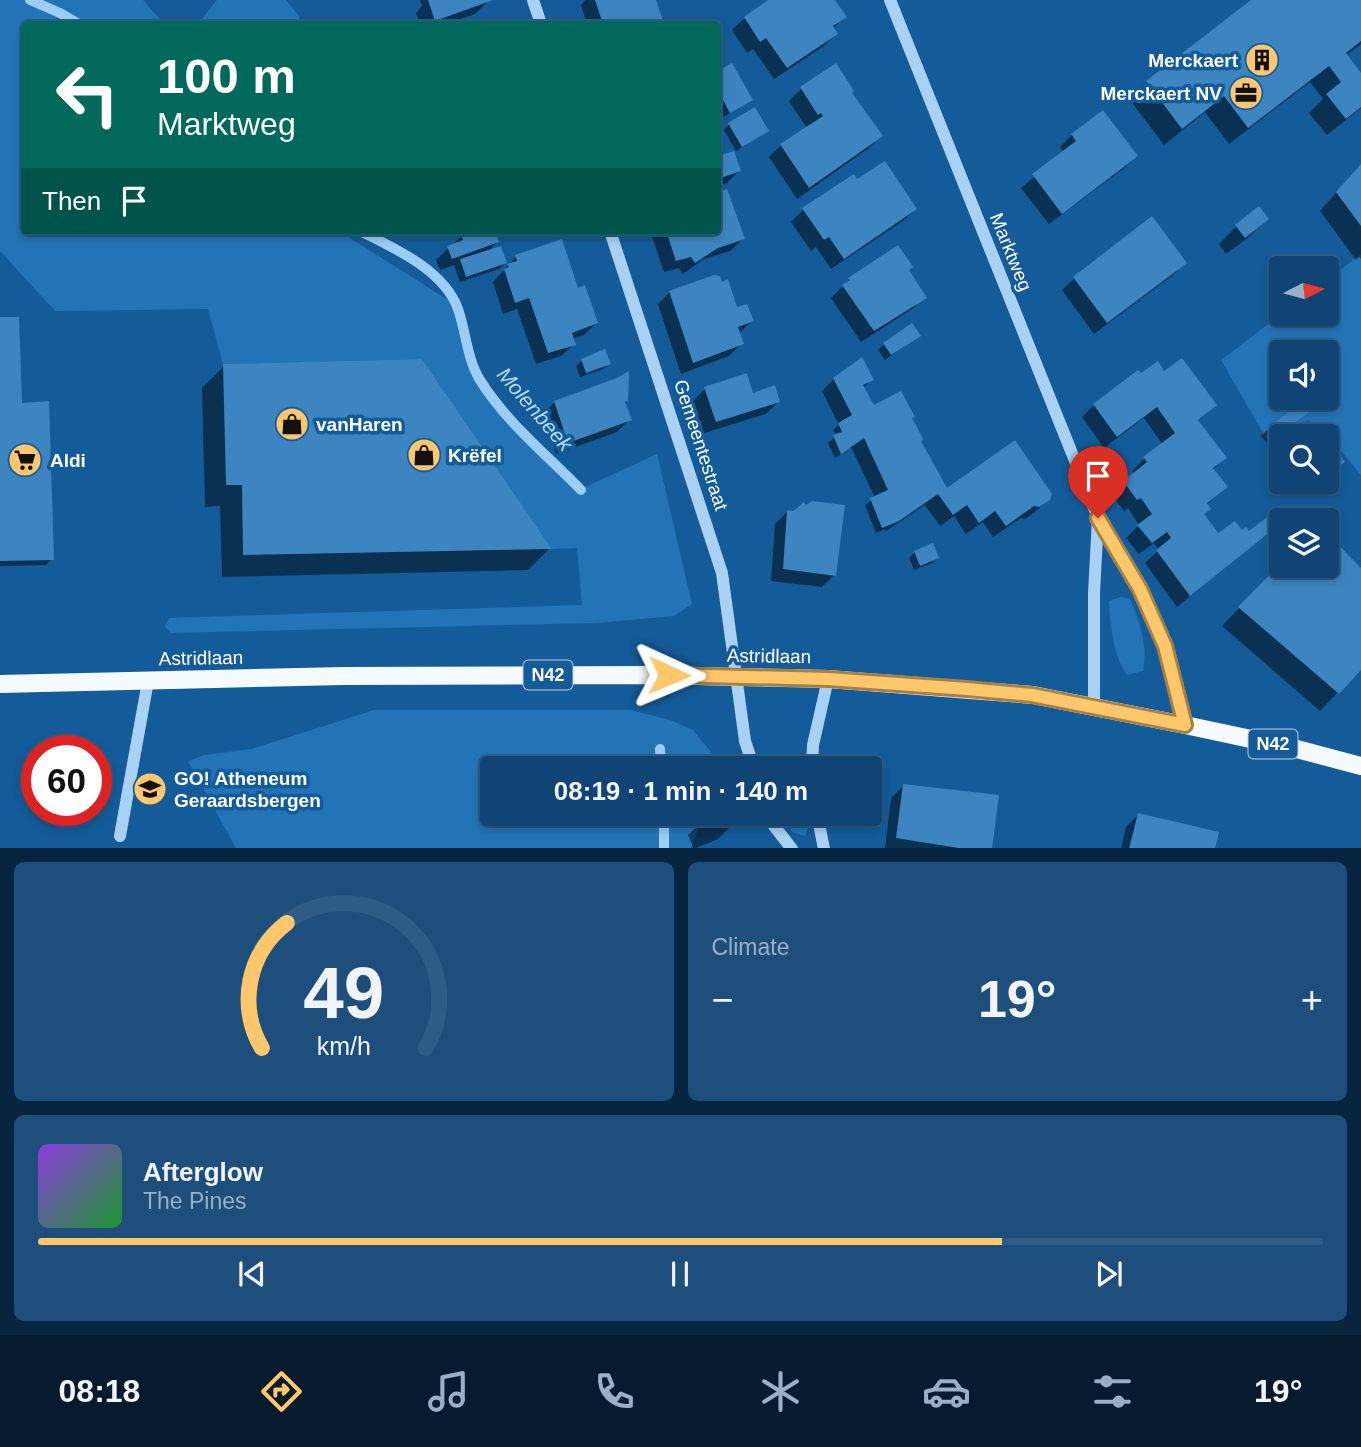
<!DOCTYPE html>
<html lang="en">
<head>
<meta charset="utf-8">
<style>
	:root { --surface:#0f4474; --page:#1d4e7c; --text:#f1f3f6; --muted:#9bb0c5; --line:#2f5c86; --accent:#ffc76b }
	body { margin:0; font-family:Arial,sans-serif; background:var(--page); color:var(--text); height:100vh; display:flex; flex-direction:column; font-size:26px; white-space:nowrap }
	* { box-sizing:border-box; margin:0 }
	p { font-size:23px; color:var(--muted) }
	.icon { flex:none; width:38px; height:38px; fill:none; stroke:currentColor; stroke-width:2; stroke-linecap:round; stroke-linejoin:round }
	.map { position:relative; height:848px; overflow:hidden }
	.side { display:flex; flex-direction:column; gap:14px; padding:14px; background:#082540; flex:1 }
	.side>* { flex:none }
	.top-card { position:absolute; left:21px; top:21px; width:700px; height:214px; border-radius:7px; box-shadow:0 4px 10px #0003,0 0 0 2px var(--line); background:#00695c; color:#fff; overflow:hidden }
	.needle { width:46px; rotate:84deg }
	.tools { position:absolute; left:1269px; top:256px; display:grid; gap:14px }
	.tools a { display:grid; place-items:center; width:70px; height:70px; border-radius:7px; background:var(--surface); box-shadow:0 4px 10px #0003,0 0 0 2px var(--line); font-size:35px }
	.speed { position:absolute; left:21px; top:735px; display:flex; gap:14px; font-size:35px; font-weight:700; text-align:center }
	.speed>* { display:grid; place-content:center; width:91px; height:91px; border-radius:50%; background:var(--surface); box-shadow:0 4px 10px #0003,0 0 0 2px var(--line); line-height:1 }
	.speed .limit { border:10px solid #d22; background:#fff; color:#111 }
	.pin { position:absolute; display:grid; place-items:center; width:60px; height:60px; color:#fff; margin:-72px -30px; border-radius:50% 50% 50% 0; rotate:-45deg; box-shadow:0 0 7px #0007 }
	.pin .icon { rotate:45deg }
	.me { position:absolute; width:77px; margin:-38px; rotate:91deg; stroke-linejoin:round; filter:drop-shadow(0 0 5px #0008) }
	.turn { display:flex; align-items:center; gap:24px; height:147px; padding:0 21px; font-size:32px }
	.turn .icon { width:91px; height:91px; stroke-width:2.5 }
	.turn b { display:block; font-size:49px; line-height:60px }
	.then { display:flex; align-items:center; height:66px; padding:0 21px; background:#0003; gap:14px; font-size:26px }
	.big { font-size:52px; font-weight:700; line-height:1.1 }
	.side .widget { flex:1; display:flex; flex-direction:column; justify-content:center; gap:10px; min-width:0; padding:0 24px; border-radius:10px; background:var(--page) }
	.side .dial { align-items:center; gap:0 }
	.dial svg { height:182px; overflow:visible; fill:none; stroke:var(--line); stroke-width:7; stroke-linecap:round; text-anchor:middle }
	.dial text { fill:var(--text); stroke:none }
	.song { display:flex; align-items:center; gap:21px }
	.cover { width:84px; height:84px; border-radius:10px; background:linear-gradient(135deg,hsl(270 70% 55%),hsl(130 70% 35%)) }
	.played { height:7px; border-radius:4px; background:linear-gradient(90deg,var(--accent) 75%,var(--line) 75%) }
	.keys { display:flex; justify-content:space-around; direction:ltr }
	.heat { display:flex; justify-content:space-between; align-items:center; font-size:38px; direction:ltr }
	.side .tiles { flex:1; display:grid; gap:14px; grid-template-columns:1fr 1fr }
	.widget:last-child { grid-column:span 2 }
	.trip { position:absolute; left:480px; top:756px; width:402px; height:70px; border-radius:7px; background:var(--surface); box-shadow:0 4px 10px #0003,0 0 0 2px var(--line); font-weight:700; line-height:70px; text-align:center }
	.menu { display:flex; height:112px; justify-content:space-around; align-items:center; background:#061b2e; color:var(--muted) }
	.menu .icon { width:49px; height:49px }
	.menu .on { color:var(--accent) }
	.menu b { font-size:32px; color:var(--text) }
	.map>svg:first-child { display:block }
	.green { fill:#2374b7; fill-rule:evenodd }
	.shadow { fill:#0007 }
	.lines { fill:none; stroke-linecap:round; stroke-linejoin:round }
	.stream { stroke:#9bcdf6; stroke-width:10 }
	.building { fill:#3d85c1 }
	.minor { stroke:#a9d1f3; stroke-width:12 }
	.major { stroke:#f5faff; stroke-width:18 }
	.route-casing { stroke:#a68146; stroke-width:18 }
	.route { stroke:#ffc76b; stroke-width:12 }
	.labels { text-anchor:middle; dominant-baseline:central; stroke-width:7; stroke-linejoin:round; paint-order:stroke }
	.shield { fill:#145b9a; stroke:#b8cee1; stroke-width:2 }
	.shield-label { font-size:18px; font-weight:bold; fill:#fff }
	.poi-label { font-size:19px; font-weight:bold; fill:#fff; stroke:#145b9a; text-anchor:start }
	.street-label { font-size:19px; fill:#fff; stroke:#145b9a }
	.water-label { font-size:21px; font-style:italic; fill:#b5dbf9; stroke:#145b9a }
</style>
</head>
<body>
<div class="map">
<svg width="1361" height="849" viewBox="0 0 1361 849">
	<rect width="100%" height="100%" fill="#145b9a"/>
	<g class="green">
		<path d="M0,0H143L164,24H24V231H339L456,305C464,329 467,356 479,377C500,417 549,457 581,489L657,454L692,604L674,616L596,623L170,633L165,626L169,618L582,605L577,548L552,549L422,359L223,364L208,309L55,311L0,251Z"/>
		<path d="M217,0H286L300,17L294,24H198Z"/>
		<path d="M1361,254V475L1332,440L1308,420L1270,445L1221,360L1283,313H1326L1327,280ZM1281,352H1326V397H1281Z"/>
		<path d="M1121,597L1130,599C1140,622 1148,645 1143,671L1127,675C1113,656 1110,624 1109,601Z"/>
		<path d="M374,710H631L673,721L693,730L724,768H492V814H704L691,848H236L188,761L204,755L252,749Z"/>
		<path d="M783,814H808L809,823L805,836L792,832Z"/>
	</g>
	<g class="shadow">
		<path d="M420,0H487L488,1L475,14L445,24H420L416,13L422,6Z"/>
		<path d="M585,0H654L662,24H587L581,5Z"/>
		<path d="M771,0H833L844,17L833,29L836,34L824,46L774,79L753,49L747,53L732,30L745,18Z"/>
		<path d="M1254,0H1361V44L1345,56L1361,76V108L1327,135L1309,113L1323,99L1310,82L1229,144L1205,112L1164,145L1130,100L1147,82Z"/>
		<path d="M731,65L751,99L724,117L718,106V73Z"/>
		<path d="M801,89L850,93L881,136L869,148L797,199L769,157L781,145L807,128L789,101Z"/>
		<path d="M730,124L767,131L736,151L724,130Z"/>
		<path d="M1072,135L1136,156L1124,168L1049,224L1021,188L1064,152L1060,147Z"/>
		<path d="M733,153L739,171L727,183L718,186V158Z"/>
		<path d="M1361,165V259L1359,257L1356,260L1320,211Z"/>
		<path d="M726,191L743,239L730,251L704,259L683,274L679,268L664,272L650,231H718V194Z"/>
		<path d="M804,209H915L903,221L831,269L816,247L811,251L791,222Z"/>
		<path d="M1267,219L1249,237L1226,254L1219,244L1237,226Z"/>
		<path d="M470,231H514L496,237L497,242L488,252L505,263L499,269L460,282L454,265L440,270L436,260L462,236L470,233Z"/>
		<path d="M898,247L907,271L925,297L912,309L861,342L831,298L849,280Z"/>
		<path d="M516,257L596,323L584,335L572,339L574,344L561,356L536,364L517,309L503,314L493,282Z"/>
		<path d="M1185,263L1173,275L1094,334L1062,290L1075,278Z"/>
		<path d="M721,284L736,310L752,321L738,334L742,343L729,356L681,374L658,304L670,292Z"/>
		<path d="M0,319L21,405L52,559L46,565L0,566Z"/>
		<path d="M918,336L885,360L878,350L884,344Z"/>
		<path d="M582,360L609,364L603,369L580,377L576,366Z"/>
		<path d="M224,366L550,548L528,570L222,577L220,506L205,507L202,388Z"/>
		<path d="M1164,373L1215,405L1197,422L1225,458L1213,470L1226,487L1206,505L1203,515L1218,536L1249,533L1287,516L1177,607L1145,563L1159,550L1154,543L1139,554L1126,538L1139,525L1128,508L1124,511L1112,495L1135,474L1132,471L1144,459L1163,445L1144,418L1104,448L1082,417L1094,405L1141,376Z"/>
		<path d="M627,374L626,408L629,420L617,432L556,454L542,414L555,402L618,380Z"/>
		<path d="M834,379H872L863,388L873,408L911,419L919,441L946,490L1048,499L1035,512L1025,519L1021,518L993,537L983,522L966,534L954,516L940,526L925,505L886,531L885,529L876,533L865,505L875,498L851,447L835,458L828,443L836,436L833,430L839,425L822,391Z"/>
		<path d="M705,389L752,395L778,402L766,414L704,433L693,401Z"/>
		<path d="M1304,416L1267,443L1261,436L1267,430Z"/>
		<path d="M1326,456L1342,462L1326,475Z"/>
		<path d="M787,512L834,575L822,587L771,581L775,524Z"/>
		<path d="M915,552L937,557L932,563L914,570L909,558Z"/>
		<path d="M1281,565L1361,570V668L1320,711L1222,626Z"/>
		<path d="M903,786L990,849H885L891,798Z"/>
		<path d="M710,814H739L740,817L718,839L694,849L688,835Z"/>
		<path d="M1138,815L1213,849H1121L1126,827Z"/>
	</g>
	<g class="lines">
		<g class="stream">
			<path d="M30,0L60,13L79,24"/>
			<path d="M360,231C394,248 444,270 458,309C466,332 467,359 480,380C506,422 547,455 581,490"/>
			<path d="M660,749L661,768"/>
			<path d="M664,814V849"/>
		</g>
	</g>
	<g class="building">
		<path d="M428,0H493L435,21Z"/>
		<path d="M595,0H656L664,24H603Z"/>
		<path d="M768,0H835L847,17L833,26L838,34L787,68L766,38L760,42L744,17Z"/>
		<path d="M1251,0H1361V41L1346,53L1361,73V107L1346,119L1326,94L1341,82L1329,66L1248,128L1224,96L1182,129L1146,81Z"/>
		<path d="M732,63L753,100L730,113L718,91V71Z"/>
		<path d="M836,63L854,91L852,93L883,136L809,188L780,144L823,116L821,113L818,115L800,87Z"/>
		<path d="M755,107L769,131L742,147L728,123Z"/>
		<path d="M1103,110L1138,156L1062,214L1032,174L1076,141L1071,134Z"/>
		<path d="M734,151L741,171L718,179V156Z"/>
		<path d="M885,161L917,209L844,259L829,237L824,240L802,208L854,174L857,179Z"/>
		<path d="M1361,164V226L1336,192Z"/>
		<path d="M727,189L745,239L718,248L695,263L691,257L676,261L666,231H718V192Z"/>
		<path d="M1259,206L1269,219L1245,238L1235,225Z"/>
		<path d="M1152,216L1187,263L1107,323L1073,277Z"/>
		<path d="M471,231H495L499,242L452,259L447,246L463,240L461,235Z"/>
		<path d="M562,239L578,288L585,285L598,323L572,333L576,345L548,353L529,298L515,303L504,269L509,267L507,264L517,261L515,255Z"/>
		<path d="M898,245L913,267L909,270L927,298L874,331L842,285L850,280L848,278Z"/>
		<path d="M501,246L507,263L466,277L460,259Z"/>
		<path d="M714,275L720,276L722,282L728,279L737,307L747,304L754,321L738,327L744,344L693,363L669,291Z"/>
		<path d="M0,317H19L22,403L49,401L54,560L0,561Z"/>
		<path d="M912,323L921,336L891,355L883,343Z"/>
		<path d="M605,349L611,364L586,373L581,359Z"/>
		<path d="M862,357L874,380L863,385L874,405L901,391L915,417L912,418L923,439L921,441L947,488L1015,440L1052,494L1050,500L1039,507L1034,506L1006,526L995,511L979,523L967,505L953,515L938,494L899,521L882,528L870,498L888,490L864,438L841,454L833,435L842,432L838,423L852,415L833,378Z"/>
		<path d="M1182,358L1217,405L1198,420L1227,458L1213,468L1228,487L1207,503L1211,509L1204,514L1218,533L1235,521L1242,530L1246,527L1249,531L1282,506L1289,516L1281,520V523L1190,596L1156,550L1171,538L1167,532L1152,543L1137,525L1152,514L1141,498L1137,500L1123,481L1147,462L1143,457L1175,433L1157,407L1117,437L1093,404L1138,370L1141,373L1158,361L1164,371Z"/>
		<path d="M422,359L552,549L243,555L242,485H226L223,364Z"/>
		<path d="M629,371L628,401L625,402L632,420L568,443L554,401L617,378Z"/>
		<path d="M747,373L753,393L775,385L780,402L716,422L704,387Z"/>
		<path d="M1305,400L1312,410L1273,439L1266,429Z"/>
		<path d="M1335,449L1345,462L1332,471L1326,463V454Z"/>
		<path d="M812,501L845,505L836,576L783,569L787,510L793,511L804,502L806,505Z"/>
		<path d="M1326,532L1361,568V670L1339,694L1238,607L1281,563V565H1326Z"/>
		<path d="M933,543L939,558L920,566L914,551Z"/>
		<path d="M903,784L999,795L992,849H965L896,838Z"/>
		<path d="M1138,813L1219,832L1215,849H1129Z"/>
		<path d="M711,814H741L742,817L717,828Z"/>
	</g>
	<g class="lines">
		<g class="minor">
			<path d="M533,0L541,24"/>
			<path d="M890,0L1098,518L1140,589L1165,646L1185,725"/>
			<path d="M610,231L722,573L745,741L754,768"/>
			<path d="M1094,707V593L1098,518"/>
			<path d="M812,768L813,745L828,679"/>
			<path d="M768,814L771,822L792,849"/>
			<path d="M817,814L824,849"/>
			<path d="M120,836L148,681"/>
		</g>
		<path class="major" d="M0,684L344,676L647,675L828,679L1033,695L1185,725L1293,748L1361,766"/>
	</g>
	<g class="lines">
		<defs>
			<path id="route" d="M669,675L828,679L967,689L1032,695L1185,725L1165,646L1140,589L1098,518"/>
		</defs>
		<use href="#route" class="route-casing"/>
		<use href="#route" class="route"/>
	</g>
	<defs>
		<symbol id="building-disc" viewBox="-11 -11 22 22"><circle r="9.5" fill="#ffc76b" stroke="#145b9a"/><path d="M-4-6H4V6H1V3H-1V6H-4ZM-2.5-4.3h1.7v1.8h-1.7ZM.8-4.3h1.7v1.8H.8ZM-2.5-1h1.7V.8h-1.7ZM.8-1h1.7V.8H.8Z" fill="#111"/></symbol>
		<symbol id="office-disc" viewBox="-11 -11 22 22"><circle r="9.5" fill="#ffc76b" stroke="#145b9a"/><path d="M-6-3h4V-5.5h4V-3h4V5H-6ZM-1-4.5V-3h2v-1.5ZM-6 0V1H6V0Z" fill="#111"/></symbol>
		<symbol id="shop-disc" viewBox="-11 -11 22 22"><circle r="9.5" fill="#ffc76b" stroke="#145b9a"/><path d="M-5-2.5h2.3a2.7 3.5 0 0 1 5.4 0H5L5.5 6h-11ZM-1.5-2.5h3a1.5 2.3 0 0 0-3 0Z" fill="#111"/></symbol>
		<symbol id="supermarket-disc" viewBox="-11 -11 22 22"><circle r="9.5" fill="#ffc76b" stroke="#145b9a"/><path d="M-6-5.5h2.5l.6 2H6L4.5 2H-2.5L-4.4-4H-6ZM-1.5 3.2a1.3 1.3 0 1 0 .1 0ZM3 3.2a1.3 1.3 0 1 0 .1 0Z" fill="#111"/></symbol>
		<symbol id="school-disc" viewBox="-11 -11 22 22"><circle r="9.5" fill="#ffc76b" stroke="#145b9a"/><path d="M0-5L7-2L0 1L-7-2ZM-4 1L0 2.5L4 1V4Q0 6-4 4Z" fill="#111"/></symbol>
	</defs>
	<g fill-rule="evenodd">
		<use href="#building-disc" x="1243" y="41" width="38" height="38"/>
		<use href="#office-disc" x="1227" y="74" width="38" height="38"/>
		<use href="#shop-disc" x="273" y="405" width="38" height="38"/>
		<use href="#shop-disc" x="405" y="436" width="38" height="38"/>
		<use href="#supermarket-disc" x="6" y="441" width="38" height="38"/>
		<use href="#school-disc" x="131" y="770" width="38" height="38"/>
	</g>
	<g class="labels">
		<g class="shield">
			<rect x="523.5" y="660.5" width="49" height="29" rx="5"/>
			<rect x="1248.5" y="729.5" width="49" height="29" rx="5"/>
		</g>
		<g class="shield-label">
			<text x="548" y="675">N42</text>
			<text x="1273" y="744">N42</text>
		</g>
		<g class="poi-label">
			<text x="1238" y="60" text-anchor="end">Merckaert</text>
			<text x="1222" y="93" text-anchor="end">Merckaert NV</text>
			<text x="316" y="424">vanHaren</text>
			<text x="448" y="455">Krëfel</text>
			<text x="50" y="460">Aldi</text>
			<text x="174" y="778">GO! Atheneum<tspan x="174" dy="22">Geraardsbergen</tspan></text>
		</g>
		<g class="street-label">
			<text transform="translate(1011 252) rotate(68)">Marktweg</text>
			<text transform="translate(701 445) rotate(72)">Gemeentestraat</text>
			<text transform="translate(769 656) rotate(1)">Astridlaan</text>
			<text transform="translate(201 658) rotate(-1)">Astridlaan</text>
		</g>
		<g class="water-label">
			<text transform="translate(535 409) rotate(49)">Molenbeek</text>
		</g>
	</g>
</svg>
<div class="tools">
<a><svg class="needle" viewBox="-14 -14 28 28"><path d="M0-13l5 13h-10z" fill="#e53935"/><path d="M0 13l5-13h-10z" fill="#9bb0c5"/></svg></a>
<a><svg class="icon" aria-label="sound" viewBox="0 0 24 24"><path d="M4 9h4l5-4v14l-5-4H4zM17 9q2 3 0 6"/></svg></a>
<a><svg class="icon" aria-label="search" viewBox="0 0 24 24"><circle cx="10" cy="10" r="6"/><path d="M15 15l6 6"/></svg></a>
<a><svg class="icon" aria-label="layers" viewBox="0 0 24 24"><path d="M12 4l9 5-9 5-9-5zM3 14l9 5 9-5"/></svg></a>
</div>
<div class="speed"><div class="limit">60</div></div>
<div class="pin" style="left:1098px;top:518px;background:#d93025"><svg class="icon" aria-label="arrive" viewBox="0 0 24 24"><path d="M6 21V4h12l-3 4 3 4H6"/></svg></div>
<svg class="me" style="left:669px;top:675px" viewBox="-20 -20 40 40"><path d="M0-17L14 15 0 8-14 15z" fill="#ffc76b" stroke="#fff" stroke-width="4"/></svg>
<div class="trip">08:19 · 1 min · 140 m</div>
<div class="top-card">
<div class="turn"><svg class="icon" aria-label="left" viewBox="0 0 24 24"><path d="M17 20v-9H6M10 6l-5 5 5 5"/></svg><div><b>100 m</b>Marktweg</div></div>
<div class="then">Then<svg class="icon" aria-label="arrive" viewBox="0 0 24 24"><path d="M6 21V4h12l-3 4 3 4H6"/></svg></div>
</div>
</div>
<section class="side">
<div class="tiles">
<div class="widget dial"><svg viewBox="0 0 100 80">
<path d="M14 69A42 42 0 1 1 86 69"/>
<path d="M14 69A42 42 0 0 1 25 14" stroke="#ffc76b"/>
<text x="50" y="56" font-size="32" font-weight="700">49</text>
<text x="50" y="72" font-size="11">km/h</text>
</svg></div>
<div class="widget"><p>Climate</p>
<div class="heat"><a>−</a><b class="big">19°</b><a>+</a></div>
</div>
<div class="widget">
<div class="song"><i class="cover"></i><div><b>Afterglow</b><p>The Pines</p></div></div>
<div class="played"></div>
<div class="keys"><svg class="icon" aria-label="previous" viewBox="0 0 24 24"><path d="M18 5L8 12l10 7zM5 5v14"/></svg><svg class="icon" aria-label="pause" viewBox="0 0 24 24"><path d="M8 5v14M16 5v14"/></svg><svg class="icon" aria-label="next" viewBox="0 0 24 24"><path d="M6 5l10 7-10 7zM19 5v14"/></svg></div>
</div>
</div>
</section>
<nav class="menu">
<b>08:18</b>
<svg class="icon on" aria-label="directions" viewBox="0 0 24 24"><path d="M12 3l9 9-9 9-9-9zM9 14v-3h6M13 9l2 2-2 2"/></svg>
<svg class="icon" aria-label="music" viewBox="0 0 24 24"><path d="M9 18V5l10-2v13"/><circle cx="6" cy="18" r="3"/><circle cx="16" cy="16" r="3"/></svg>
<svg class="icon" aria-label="phone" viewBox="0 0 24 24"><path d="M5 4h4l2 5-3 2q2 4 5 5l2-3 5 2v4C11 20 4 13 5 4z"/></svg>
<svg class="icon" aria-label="climate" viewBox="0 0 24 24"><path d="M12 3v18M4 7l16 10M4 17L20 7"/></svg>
<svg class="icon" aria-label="car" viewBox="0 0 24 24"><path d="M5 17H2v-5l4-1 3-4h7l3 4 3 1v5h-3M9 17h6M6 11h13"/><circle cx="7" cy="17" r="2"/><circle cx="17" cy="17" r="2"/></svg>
<svg class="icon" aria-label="filters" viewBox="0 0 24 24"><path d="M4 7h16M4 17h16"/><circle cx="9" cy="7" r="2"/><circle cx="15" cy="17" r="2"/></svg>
<b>19°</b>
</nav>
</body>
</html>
